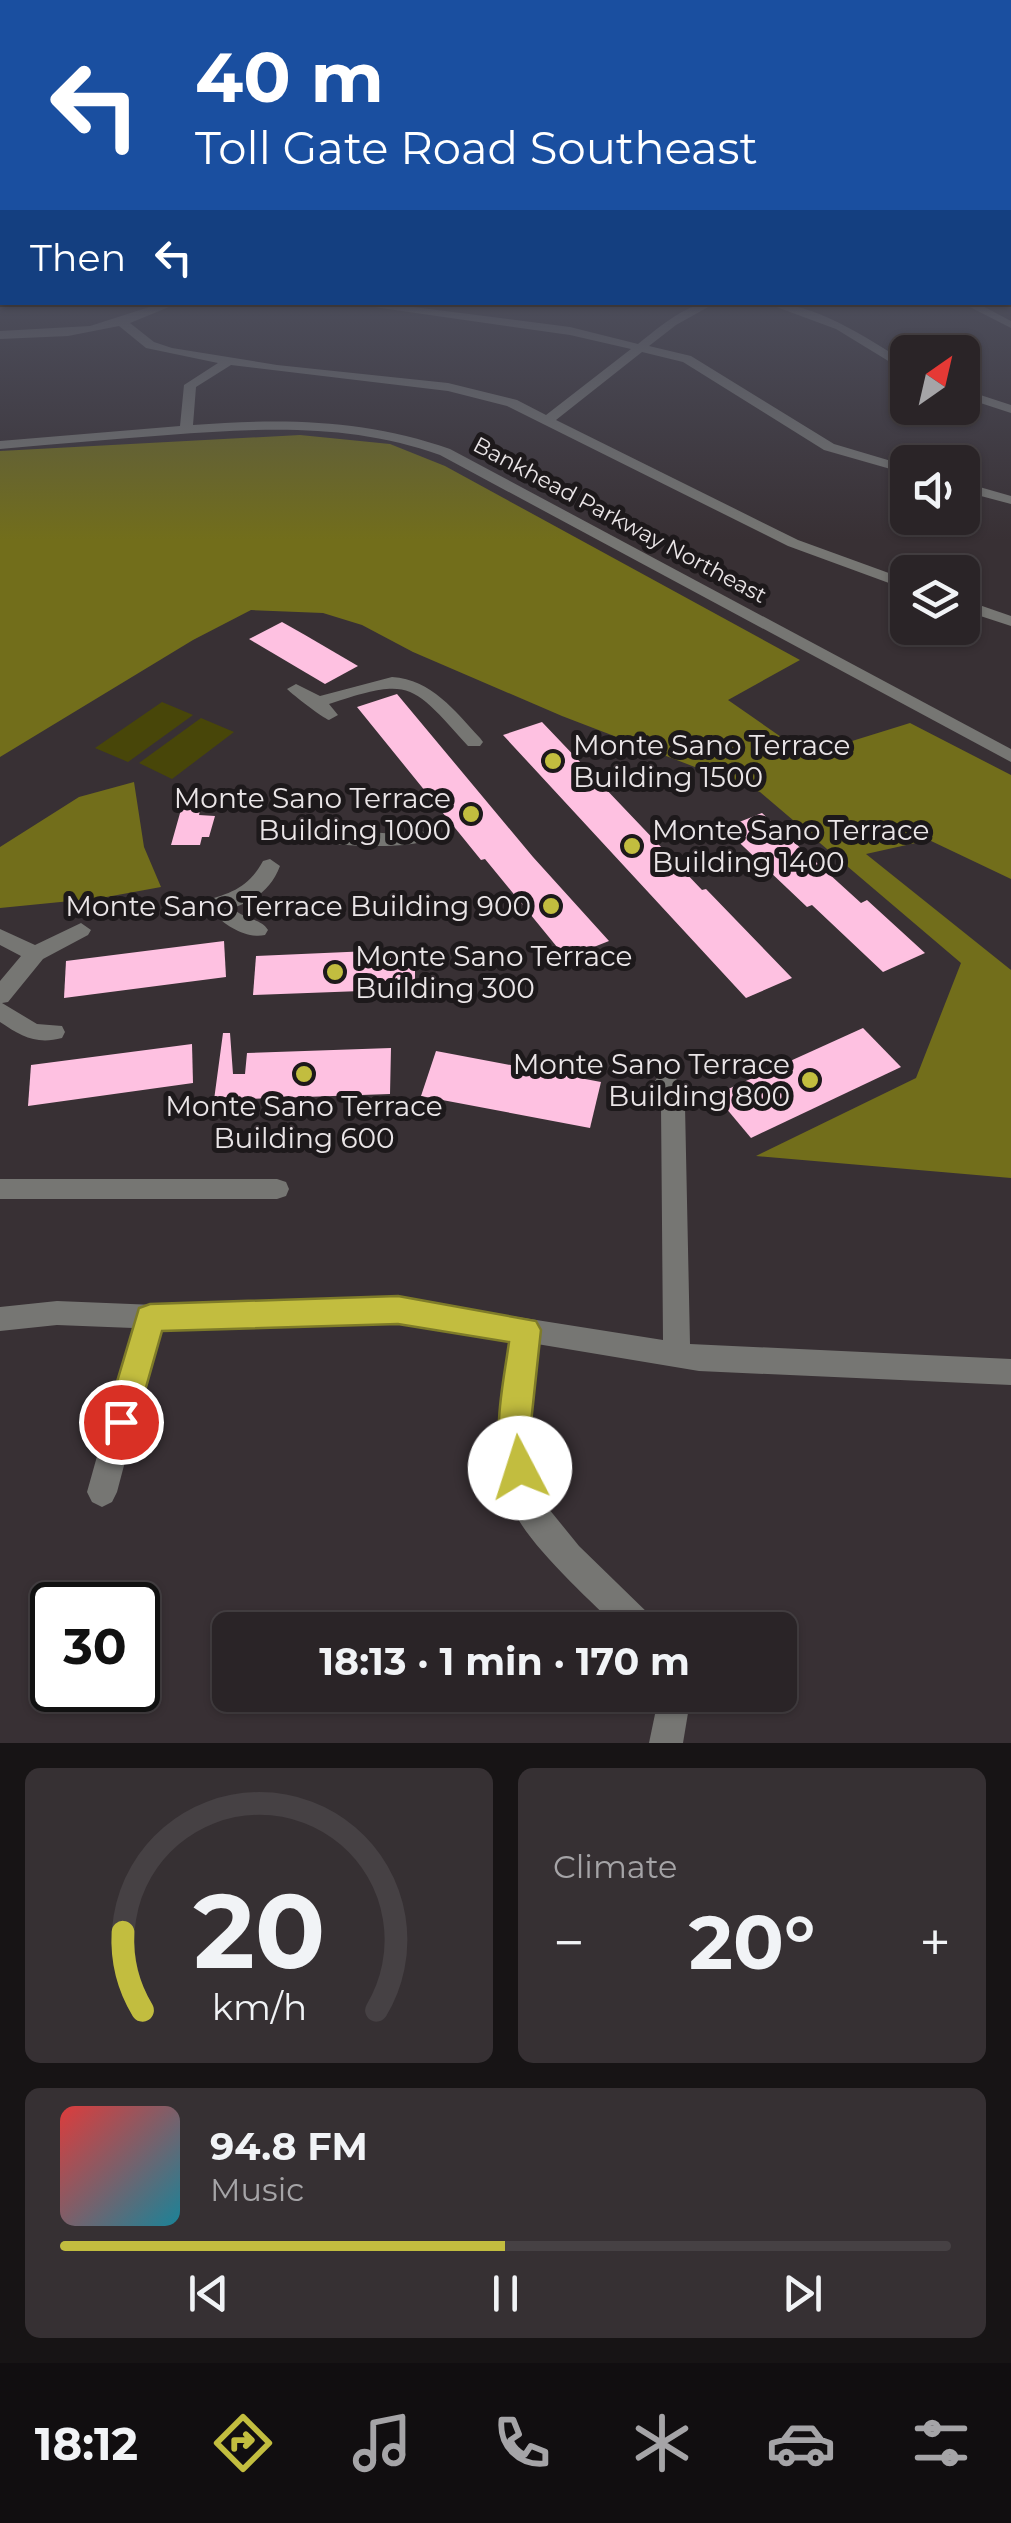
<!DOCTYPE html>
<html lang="en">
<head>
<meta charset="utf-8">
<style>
	:root { --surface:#2a2427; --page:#363033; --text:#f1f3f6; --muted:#a5a4a7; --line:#464144; --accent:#c2bd3f }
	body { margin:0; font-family:Montserrat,sans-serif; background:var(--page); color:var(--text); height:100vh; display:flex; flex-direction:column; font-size:38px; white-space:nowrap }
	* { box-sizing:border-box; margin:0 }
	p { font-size:32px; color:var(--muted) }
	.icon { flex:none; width:55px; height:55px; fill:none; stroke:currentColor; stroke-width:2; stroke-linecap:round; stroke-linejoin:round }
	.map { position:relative; height:1743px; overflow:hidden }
	.details { display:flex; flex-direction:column; gap:25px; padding:25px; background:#171415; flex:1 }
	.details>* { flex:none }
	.banner { position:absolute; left:0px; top:0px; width:1012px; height:305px; box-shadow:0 2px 8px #0004,0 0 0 2px var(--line); background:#1a4fa0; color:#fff; overflow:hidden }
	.needle { width:65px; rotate:34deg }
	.buttons { position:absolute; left:890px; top:335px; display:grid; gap:20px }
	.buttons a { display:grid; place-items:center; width:90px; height:90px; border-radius:15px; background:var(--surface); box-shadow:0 2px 8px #0004,0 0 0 2px var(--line); font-size:50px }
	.speed { position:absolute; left:30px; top:1582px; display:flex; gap:20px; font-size:50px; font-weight:700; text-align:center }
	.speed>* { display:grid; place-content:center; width:130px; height:130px; border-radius:50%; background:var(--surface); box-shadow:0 2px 8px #0004,0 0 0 2px var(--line); line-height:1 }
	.speed .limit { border:5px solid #111; border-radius:15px; background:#fff; color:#111 }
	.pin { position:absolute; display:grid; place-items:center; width:85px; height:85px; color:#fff; margin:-42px; border:5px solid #fff; border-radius:50%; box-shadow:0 2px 10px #0007 }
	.me { position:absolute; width:110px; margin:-55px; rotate:355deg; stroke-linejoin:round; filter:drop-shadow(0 0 8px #0008) }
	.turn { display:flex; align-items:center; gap:35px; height:210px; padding:0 30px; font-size:45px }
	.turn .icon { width:130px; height:130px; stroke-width:2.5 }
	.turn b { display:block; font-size:70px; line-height:85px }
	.then { display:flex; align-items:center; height:95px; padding:0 30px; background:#0003; gap:20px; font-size:38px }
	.big { font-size:75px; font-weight:700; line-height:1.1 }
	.details .tile { flex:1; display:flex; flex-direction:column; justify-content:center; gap:15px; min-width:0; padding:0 35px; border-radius:15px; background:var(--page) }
	.details .dial { align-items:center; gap:0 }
	.dial svg { height:260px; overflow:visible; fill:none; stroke:var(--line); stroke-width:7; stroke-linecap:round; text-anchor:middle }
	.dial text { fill:var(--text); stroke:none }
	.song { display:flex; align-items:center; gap:30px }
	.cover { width:120px; height:120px; border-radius:15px; background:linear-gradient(135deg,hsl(0 70% 55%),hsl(190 70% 35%)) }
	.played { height:10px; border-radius:5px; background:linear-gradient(90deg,var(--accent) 50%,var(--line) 50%) }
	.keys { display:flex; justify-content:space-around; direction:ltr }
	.heat { display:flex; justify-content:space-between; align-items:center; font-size:55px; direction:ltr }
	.details .tiles { flex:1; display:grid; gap:25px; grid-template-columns:1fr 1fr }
	.tile:last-child { grid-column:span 2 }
	.trip { position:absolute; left:212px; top:1612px; width:585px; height:100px; border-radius:15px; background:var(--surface); box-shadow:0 2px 8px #0004,0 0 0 2px var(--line); font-weight:700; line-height:100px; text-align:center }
	.tab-bar { display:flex; height:160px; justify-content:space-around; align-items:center; background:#110e10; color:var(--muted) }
	.tab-bar .icon { width:70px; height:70px }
	.tab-bar .current { color:var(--accent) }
	.tab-bar b { font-size:45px; color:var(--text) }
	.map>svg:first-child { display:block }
	.green { fill:#484609 }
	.forest { fill:#726e1b }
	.building { fill:#fec1e1 }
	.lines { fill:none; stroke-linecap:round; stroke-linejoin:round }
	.minor { fill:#767673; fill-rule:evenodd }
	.route { fill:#c2bd3f; stroke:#7e7b29; stroke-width:2.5 }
	.poi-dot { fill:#c2bd3f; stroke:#1d191b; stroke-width:4 }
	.labels { text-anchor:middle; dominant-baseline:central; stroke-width:10; stroke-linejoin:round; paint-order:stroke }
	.far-street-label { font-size:22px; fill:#eae5e7; stroke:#1d191b }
	.poi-label { font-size:28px; fill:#eae5e7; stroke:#1d191b; text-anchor:start }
</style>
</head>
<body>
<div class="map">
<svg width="1011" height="1743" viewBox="0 0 1011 1743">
	<rect width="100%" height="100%" fill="#383034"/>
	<g class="green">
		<path d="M162,702L193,715L128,762L95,748Z"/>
		<path d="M201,718L234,732L172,779L139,763Z"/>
	</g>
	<g class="forest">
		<path d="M300,435L390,444L445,466L800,660L728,700L807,755L910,723L1011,775V879L929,840L866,854L1011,970V1178L756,1156L916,1078L961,963L760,792L562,716L413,652L362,625L323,613L251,610L193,640L0,757V451Z"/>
		<path d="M134,782L144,847L161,887L101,898L0,908V847L79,797Z"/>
	</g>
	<g class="building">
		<path d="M282,622L305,635L358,666L325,684L249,639Z"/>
		<path d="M397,694L533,857L609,941L566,958L485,859L481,860L357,707Z"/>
		<path d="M542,722L702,890L706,889L792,978L746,998L503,735Z"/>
		<path d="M182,806H201L199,815L215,816L209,837H202L200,845H171Z"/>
		<path d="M762,813L861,903L867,900L925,953L883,972L812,905L807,907L724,828Z"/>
		<path d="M224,941L226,977L64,998L66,961Z"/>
		<path d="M415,949V989L253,995L256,956Z"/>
		<path d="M863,1028L901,1067L751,1138L715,1095Z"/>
		<path d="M223,1033H230L233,1074H245L247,1053L391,1048L390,1094L214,1100Z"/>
		<path d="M192,1044L193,1083L28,1106L31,1065Z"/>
		<path d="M436,1051L601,1082L590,1128L421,1096Z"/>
	</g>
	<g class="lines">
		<g class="minor">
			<path d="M165,302H181L130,323L154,342L172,348L277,365L448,383L517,400L546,415L631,349L570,335L339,302H374L570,327L638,344C661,326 687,302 717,302L676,325L649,346L691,356L834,444L908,466V474L824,450L683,362L642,352L556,420L798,540L908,580V590L788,546L507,406L448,391L231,365L196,387L193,425C282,418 365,419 450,449L1011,749V762L440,455C350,423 262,428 168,435C112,439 56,444 0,449V441L180,426L184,385L218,363L146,348L119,326L68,336L0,339V331L90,326Z"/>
			<path d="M763,302C816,302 864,337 908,363V373L836,329Z"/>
			<path d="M960,302H975L1011,321V328Z"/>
			<path d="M962,389L1011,405V413L962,397Z"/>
			<path d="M962,482L1011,496V504L962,491Z"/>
			<path d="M962,599L1011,616V626L962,610Z"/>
			<path d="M392,677C432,680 454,710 480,738L483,742L480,746H468C411,683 411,677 329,704L338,715L329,720C323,718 293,695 287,689L296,684L320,696Z"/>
			<path d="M280,826L397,834L422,831L432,837C413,854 300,843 273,836L270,832L273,828Z"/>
			<path d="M270,859L280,866C271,889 256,900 233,908C242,919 261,918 268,930L265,935C247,939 225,926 214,913L200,912L197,907L200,902C229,894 248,889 263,861Z"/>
			<path d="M81,923L91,930L88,935L43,959L8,1002L2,1003L37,1024L62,1026L65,1032L62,1038C36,1045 21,1036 0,1022V981L21,956L0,945V929L35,945Z"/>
			<path d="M667,1072L675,1075L685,1106L690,1344L1011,1359V1385L699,1371L537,1344L528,1432L540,1498L579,1546L654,1619L659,1630H620C591,1601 528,1545 513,1509C492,1456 504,1394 510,1340L398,1322L160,1329L117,1492L112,1502L102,1507L92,1502L87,1492L133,1328L57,1325L0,1331V1307L57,1301L180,1306L398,1298L663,1340L661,1106L655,1081L659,1075Z"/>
			<path d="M0,1179H277L286,1182L289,1189L286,1196L277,1199H0Z"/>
			<path d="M659,1695H691L683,1743H649Z"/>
		</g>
	</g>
	<linearGradient id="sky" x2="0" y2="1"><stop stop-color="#1f1a1d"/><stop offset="0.55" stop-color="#4d4e5c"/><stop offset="1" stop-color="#4d4e5c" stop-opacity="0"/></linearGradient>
	<rect width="1011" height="540" fill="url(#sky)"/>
	<path class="route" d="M398,1296L536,1321L541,1330L530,1432L536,1468L531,1479L520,1484L508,1479C490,1436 503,1387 509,1342L398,1324L162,1331L133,1433L121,1437L110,1433L105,1422L139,1308L150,1304Z"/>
	<g class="poi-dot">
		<circle cx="553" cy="761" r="10"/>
		<circle cx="471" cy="814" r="10"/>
		<circle cx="632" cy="846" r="10"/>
		<circle cx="551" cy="906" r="10"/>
		<circle cx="335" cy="972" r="10"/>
		<circle cx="304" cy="1074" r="10"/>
		<circle cx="810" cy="1080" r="10"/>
	</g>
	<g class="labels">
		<g class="far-street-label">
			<text transform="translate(620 520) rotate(28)">Bankhead Parkway Northeast</text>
		</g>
		<g class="poi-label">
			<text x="573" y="745">Monte Sano Terrace<tspan x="573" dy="32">Building 1500</tspan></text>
			<text x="451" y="798" text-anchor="end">Monte Sano Terrace<tspan x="451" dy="32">Building 1000</tspan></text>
			<text x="652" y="830">Monte Sano Terrace<tspan x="652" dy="32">Building 1400</tspan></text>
			<text x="531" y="906" text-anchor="end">Monte Sano Terrace Building 900</text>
			<text x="355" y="956">Monte Sano Terrace<tspan x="355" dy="32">Building 300</tspan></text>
			<text x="790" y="1064" text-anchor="end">Monte Sano Terrace<tspan x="790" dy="32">Building 800</tspan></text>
			<text x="304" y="1106" text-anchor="middle">Monte Sano Terrace<tspan x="304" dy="32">Building 600</tspan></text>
		</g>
	</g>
</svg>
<div class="buttons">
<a><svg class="needle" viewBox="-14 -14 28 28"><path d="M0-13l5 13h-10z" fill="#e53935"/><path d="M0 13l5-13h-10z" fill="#a5a4a7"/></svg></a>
<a><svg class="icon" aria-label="sound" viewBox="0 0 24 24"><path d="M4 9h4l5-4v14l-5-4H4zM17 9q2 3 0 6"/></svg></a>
<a><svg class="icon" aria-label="layers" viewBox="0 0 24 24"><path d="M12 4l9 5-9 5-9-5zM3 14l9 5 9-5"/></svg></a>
</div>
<div class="speed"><div class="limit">30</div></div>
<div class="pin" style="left:121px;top:1422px;background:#d93025"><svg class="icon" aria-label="arrive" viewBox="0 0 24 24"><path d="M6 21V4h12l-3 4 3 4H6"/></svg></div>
<svg class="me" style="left:520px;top:1468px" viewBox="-20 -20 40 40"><circle r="19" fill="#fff"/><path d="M0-13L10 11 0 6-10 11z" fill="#c2bd3f"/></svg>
<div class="trip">18:13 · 1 min · 170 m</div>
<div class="banner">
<div class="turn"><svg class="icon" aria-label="left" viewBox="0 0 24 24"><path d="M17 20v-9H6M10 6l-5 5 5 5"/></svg><div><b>40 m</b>Toll Gate Road Southeast</div></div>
<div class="then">Then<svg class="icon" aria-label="left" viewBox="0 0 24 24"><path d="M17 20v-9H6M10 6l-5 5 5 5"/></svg></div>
</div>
</div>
<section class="details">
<div class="tiles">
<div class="tile dial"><svg viewBox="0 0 100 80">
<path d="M14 69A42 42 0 1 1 86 69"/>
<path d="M14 69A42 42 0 0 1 8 45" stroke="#c2bd3f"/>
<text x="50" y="56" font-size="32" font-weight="700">20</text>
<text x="50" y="72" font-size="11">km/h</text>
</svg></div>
<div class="tile"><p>Climate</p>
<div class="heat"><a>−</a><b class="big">20°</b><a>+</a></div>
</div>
<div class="tile">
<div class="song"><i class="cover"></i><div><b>94.8 FM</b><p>Music</p></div></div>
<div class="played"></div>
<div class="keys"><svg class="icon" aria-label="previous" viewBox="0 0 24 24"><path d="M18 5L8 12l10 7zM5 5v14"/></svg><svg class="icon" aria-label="pause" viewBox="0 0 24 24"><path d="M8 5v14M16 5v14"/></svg><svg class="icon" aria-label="next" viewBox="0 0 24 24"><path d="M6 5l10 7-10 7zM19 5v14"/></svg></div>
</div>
</div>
</section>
<nav class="tab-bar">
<b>18:12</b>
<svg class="icon current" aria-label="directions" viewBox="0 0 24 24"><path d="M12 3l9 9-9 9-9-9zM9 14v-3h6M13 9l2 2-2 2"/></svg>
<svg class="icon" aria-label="music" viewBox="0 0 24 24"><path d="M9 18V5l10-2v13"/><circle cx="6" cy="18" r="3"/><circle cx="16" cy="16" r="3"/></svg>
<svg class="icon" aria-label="phone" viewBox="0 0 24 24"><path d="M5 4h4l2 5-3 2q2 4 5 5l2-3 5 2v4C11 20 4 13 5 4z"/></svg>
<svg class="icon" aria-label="climate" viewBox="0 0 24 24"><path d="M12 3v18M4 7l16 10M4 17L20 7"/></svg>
<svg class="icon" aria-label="car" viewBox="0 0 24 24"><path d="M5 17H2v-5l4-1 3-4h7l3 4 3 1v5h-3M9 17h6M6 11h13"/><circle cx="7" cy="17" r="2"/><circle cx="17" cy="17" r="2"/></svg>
<svg class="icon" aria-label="filters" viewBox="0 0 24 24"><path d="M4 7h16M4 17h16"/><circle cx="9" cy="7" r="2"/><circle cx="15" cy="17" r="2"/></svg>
</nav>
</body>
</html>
